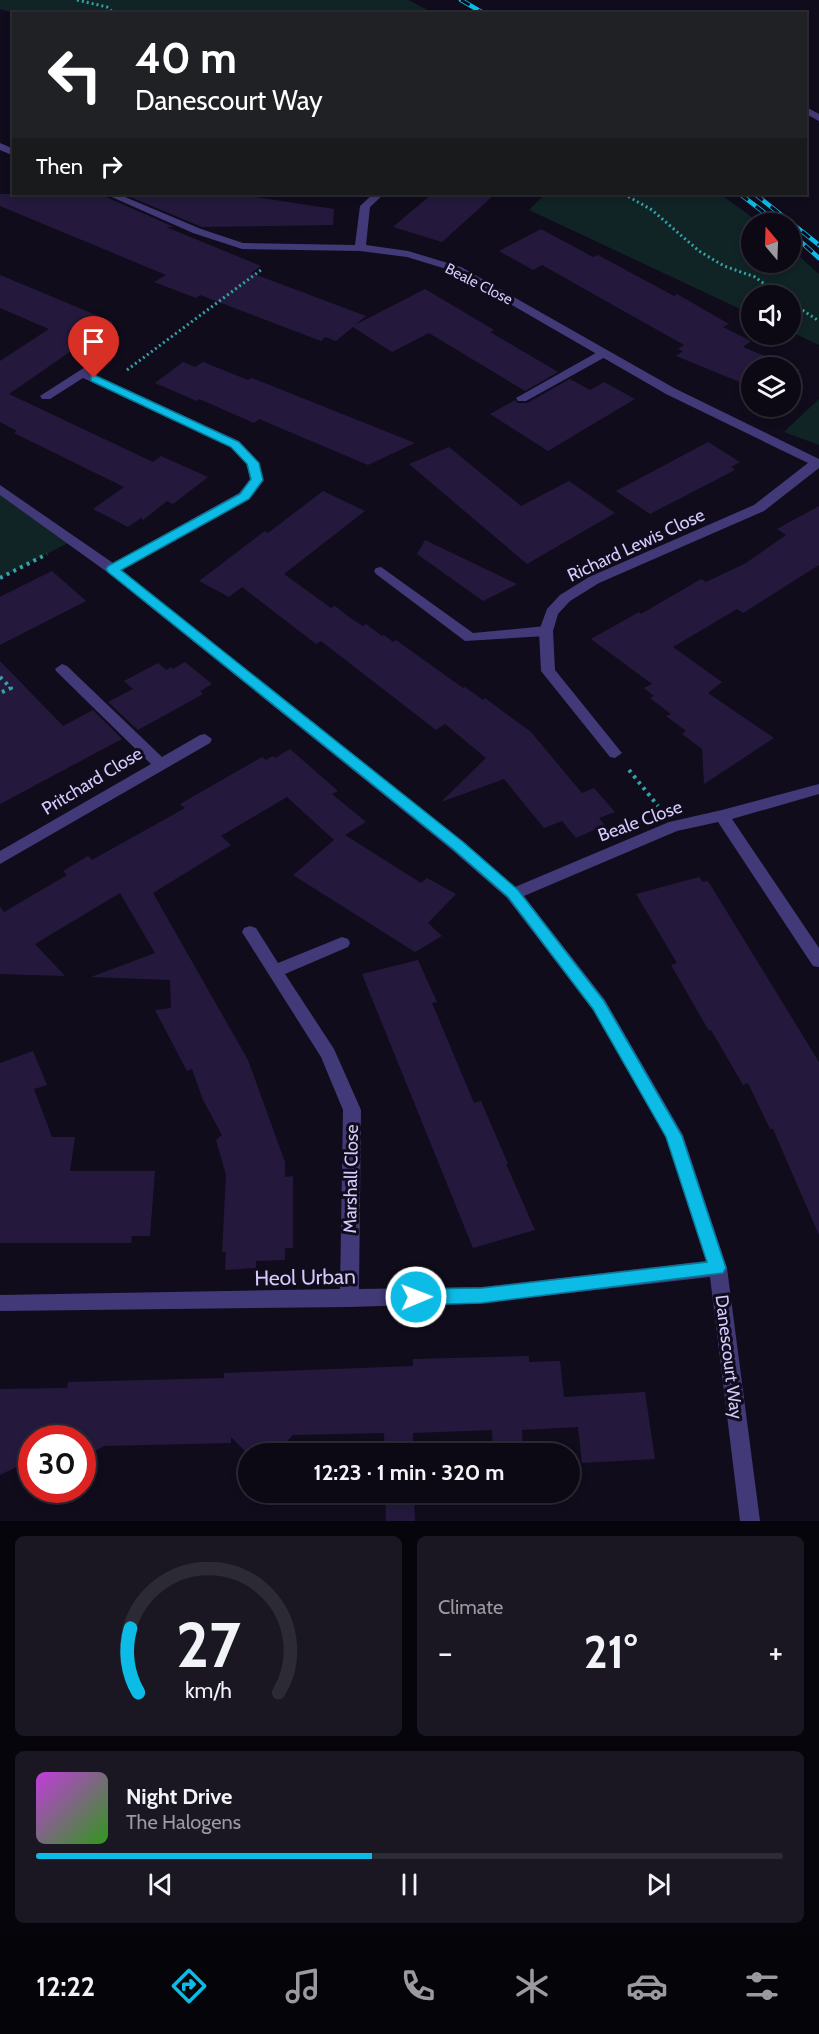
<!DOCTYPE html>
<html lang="en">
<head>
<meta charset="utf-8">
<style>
	:root { --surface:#0c0915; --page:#1a1722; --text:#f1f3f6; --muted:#9a9aa0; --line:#2c2a34; --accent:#0cbbe6 }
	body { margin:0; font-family:Cabin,sans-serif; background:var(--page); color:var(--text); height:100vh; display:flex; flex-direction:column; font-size:22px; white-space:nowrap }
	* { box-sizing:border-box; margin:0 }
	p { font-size:20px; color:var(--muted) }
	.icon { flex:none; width:33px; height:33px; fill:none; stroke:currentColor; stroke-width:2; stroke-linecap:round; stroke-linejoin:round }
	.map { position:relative; height:1521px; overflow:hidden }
	.panel { display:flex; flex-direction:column; gap:15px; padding:15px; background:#07050c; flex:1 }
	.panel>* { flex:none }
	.banner { position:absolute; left:12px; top:12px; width:795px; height:183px; border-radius:0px; box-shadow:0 3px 9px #0003,0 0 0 2px var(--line); background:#202124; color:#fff; overflow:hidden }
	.needle { width:39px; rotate:341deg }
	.tools { position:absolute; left:741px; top:213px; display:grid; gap:12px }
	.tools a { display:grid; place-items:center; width:60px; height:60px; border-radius:50%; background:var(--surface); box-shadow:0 3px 9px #0003,0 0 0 2px var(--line); font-size:30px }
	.speed { position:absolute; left:18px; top:1425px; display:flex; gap:12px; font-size:30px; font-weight:700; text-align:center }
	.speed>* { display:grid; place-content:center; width:78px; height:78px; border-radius:50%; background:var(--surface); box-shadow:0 3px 9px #0003,0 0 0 2px var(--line); line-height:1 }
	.speed .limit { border:9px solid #d22; background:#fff; color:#111 }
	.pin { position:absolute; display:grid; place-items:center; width:51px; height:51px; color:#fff; margin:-62px -26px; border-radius:50% 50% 50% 0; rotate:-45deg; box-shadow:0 0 6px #0007 }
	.pin .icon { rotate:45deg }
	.me { position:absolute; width:66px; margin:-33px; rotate:89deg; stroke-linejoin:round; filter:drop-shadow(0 0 4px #0008) }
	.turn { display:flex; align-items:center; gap:21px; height:126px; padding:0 24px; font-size:27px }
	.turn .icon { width:78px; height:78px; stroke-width:2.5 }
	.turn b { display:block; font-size:42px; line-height:51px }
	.then { display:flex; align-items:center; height:57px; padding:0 24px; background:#0003; gap:12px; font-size:22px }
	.big { font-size:45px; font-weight:700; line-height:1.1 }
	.panel .widget { flex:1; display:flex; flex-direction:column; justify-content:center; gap:9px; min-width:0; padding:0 21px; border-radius:9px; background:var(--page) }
	.panel .dial { align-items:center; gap:0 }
	.dial svg { height:156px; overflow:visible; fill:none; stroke:var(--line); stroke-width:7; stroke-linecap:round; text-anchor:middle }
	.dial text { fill:var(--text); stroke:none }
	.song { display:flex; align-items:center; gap:18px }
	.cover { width:72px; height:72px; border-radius:9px; background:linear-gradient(135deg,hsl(290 70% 55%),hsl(110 70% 35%)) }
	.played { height:6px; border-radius:3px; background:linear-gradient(90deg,var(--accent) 45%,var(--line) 45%) }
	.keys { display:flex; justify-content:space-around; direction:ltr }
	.heat { display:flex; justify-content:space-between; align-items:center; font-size:33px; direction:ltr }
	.panel .tiles { flex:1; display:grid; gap:15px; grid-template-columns:1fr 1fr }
	.widget:last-child { grid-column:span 2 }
	.trip { position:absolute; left:238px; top:1443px; width:342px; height:60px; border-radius:30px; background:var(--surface); box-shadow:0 3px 9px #0003,0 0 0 2px var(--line); font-weight:700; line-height:60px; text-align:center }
	.dock { display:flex; height:96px; justify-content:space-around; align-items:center; background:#050408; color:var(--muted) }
	.dock .icon { width:42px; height:42px }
	.dock .active { color:var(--accent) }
	.dock b { font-size:27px; color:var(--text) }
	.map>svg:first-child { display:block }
	.green { fill:#102425 }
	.building { fill:#24193c }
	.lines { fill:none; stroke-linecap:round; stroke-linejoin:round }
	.path-far1 { stroke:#33a3a7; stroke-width:3; stroke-dasharray:2 3; stroke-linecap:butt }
	.path { stroke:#33a3a7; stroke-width:4; stroke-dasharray:3 4.5; stroke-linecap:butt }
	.lane { fill:#423a78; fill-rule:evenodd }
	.street { fill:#423a78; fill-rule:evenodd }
	.rail-casing { stroke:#0cbbe6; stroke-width:4.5 }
	.rail { stroke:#100c1c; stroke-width:3; stroke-dasharray:10; stroke-linecap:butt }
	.route { fill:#0cbbe6; stroke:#087a96; stroke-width:1.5 }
	.labels { text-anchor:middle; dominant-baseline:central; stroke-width:6; stroke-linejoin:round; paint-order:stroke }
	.far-street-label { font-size:15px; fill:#d4cafc; stroke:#100c1c }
	.street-label { font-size:18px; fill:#d4cafc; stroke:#100c1c }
	.near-street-label { font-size:21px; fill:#d4cafc; stroke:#100c1c }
</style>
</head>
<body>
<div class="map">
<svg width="819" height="1521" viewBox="0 0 819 1521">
	<rect width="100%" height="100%" fill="#100c1c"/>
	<g class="green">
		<path d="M0,0H408L434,13L17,14L0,9Z"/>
		<path d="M537,194H720L760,223L752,224V262H790L791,249L819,274V345L791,332L790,296H752L751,314L529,210L543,196Z"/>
		<path d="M819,399V445L784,432Z"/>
		<path d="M0,489L72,541L0,578Z"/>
	</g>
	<g class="building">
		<path d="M0,194H103L104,196L174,227H166L261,266L251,273L366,316L355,325L425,289L494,330L490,332L558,372L525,391L429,333L392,352L353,327L336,341L325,337L321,341L200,295L196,298L154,282L166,275L0,206Z"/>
		<path d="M123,194H237L334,209L333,225L202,227Z"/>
		<path d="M432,194H495L442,242L393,227Z"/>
		<path d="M541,229L593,257L598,255L674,296L677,294L729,324L723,327L751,341L743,347L800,370L790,379V368H752V387L676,356L683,351L678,349L684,345L542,265L533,270L499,251Z"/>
		<path d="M0,275L113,322L9,394L153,462L161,456L208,477L173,504L167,501L143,520L141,518L128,527L93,509L124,487L14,433L17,431L0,422V361L49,329L0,308Z"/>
		<path d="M183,362L195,367L203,362L248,380L252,378L415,443L368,465L259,419L254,423L199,399L197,401L155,383Z"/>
		<path d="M570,379L590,390L604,382L635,399L548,451L490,414L515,400L518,403H527Z"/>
		<path d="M708,442L740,462L731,467L735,470L650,514L616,491Z"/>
		<path d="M449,447L521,506L569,481L615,513L527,564L409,464Z"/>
		<path d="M323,491L365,511L284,574L331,608L335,606L353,620L363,626L366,624L382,636L384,635L393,642L396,640L463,688L465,687L483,700L485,698L531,732L582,793L594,788L615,812L599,818L605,825L576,838L562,821L544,828L504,779L441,802L486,758L445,724L436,730L321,641L316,644L242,587L229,597L199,581L265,531L268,533Z"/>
		<path d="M819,506V565L743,613L737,609L673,647L722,682L708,693L774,738L704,784L702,749L682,734L686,731L666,716L671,714L650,698L654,696L644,688L652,684L591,639L639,612L641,614L701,579L706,582L746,563L786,535L777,529Z"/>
		<path d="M425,540L517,584L483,601L417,554Z"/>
		<path d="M52,571L86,601L0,645V597Z"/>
		<path d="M0,661L63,726L93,710L122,739L0,804Z"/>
		<path d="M185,662L212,684L200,691L203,694L138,730L108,702L133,689L124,681L158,663L166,670L171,667L173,669Z"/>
		<path d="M290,749L338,791L332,794L366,822L345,835L421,883L427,878L456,894L428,923L442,936L415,952L293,875L334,840L287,797L221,836L231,845L153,893L248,1060L285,1162V1177L293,1176V1248H285V1260L256,1261V1268L225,1270L226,1252H222L226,1175L216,1140L222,1135L203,1100L192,1069L187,1071L155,1010L171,1008L170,980L91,977L155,953L120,893L35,944L65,976L0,974V907L4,912L67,875L63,871L88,856L92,860L185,808L180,804L262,757L266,760L273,756L275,758Z"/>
		<path d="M699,877L703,882L708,881L819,1062V1235L773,1129H770L748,1083L743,1085L711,1030L709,1031L671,965L677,963L636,894Z"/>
		<path d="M418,960L437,1002L432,1003L474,1103L481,1101L508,1164H506L535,1230L473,1248L362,974Z"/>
		<path d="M33,1051L47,1085L34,1089L52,1137H75L70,1171H155L150,1236H132L131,1243H0V1063Z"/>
		<path d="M529,1356V1362L560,1361L564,1397L645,1392L655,1459L582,1463L578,1427L522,1430L523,1450L493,1452L492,1430L413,1433V1454H385L384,1433L293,1435L275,1454H248L231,1437V1443L104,1446L82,1458V1438H32V1459L0,1475V1389L67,1388L68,1382L224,1378V1373L413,1366V1359Z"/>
		<path d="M385,1492H414L415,1521H386Z"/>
	</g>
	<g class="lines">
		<g class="path-far1">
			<path d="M77,0L107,7L115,14"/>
			<path d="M624,194L652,210L699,251L724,266L755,277L781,296"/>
			<path d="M790,302L819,321"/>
			<path d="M127,370L261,270"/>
		</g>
		<g class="path">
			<path d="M0,578L47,554"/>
			<path d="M0,677L11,688L0,693"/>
			<path d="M629,770L658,806"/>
		</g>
		<g class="lane">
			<path d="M603,349L609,353L607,356L526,401H518L516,398Z"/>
			<path d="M381,567L473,633L546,626L553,631L546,636L465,641L376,574L374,571L376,568Z"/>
		</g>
		<g class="street">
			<path d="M806,107L819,114V121L806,114Z"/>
			<path d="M0,143L14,149V156L0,150Z"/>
			<path d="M105,194H118L201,229L243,243L355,245L360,206L373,194H384L370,207L366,245L408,251L461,267L674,388L819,459V468L764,511L599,583L570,601L558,614L553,631L555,670L622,753L615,758L610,757L541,671L539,631L547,609L560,595L589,577L754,505L808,463L666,394L453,271L407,257L360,251L242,249L193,233Z"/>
			<path d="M107,353L111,354V360L91,373L239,441L259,463L263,480L249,499L121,570L464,842L515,887L669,822L722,810L819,784V794L732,819L819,948V967L813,966L718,822L677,831L524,896L605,1000L683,1135L727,1268L760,1521H740L710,1277L482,1303L349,1307L0,1311V1295L340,1289L343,1110L321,1057L242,932L244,928L250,926L256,928L278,963L342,937L348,939L350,943L348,947L285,974L334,1049L361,1110L359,1289L482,1287L706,1261L666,1137L593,1010L507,898L452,850L107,572L0,495V485L113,563L239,493L250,480L247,464L231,447L83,378L50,399H42L40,396Z"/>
			<path d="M62,664L67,666L162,757L200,735L205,734L212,739L210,743L0,864V851L151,764L57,672L55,669Z"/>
		</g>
		<defs>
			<g id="rail">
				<path d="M461,0L485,14"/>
				<path d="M740,194L779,224"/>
				<path d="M755,194L819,245"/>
				<path d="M790,232L819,258"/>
			</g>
		</defs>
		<use href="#rail" class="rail-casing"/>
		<use href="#rail" class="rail"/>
	</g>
	<path class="route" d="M94,375L239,442L259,463L263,480L249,499L121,570L463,842L518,890L604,1001L682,1136L726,1268L723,1273L482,1303L416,1305L410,1302L407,1297L410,1291L416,1289L482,1288L707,1262L666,1137L593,1009L508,897L453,849L108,572L106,569L108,566L240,494L251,479L247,464L231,447L91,381V376Z"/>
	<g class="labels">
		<g class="far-street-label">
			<text transform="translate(479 284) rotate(27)">Beale Close</text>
		</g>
		<g class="street-label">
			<text transform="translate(636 545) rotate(-25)">Richard Lewis Close</text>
			<text transform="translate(92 781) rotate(-31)">Pritchard Close</text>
			<text transform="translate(640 821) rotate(-20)">Beale Close</text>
			<text transform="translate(351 1179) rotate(-89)">Marshall Close</text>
			<text transform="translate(729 1357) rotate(83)">Danescourt Way</text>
		</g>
		<g class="near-street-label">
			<text transform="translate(305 1277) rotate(-1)">Heol Urban</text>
		</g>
	</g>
</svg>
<div class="tools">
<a><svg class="needle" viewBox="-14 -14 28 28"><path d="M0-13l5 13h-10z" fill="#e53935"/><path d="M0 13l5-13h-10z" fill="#9a9aa0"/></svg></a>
<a><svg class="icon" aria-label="sound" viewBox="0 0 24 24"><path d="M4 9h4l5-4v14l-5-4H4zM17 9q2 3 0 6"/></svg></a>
<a><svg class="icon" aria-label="layers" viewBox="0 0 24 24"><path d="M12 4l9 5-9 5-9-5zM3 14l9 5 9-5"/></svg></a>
</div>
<div class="speed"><div class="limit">30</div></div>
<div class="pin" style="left:94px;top:378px;background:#d93025"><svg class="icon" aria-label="arrive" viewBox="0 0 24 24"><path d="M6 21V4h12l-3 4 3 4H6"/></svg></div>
<svg class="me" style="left:416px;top:1297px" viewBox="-20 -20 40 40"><circle r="17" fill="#0cbbe6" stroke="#fff" stroke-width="3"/><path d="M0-11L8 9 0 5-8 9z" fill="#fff"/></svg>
<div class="trip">12:23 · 1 min · 320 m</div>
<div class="banner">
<div class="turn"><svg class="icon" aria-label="left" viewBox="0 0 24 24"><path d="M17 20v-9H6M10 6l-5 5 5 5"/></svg><div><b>40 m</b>Danescourt Way</div></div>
<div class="then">Then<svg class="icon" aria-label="right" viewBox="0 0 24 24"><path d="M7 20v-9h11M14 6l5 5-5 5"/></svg></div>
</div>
</div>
<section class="panel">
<div class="tiles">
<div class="widget dial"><svg viewBox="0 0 100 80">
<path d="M14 69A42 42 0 1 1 86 69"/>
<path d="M14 69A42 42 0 0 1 10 36" stroke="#0cbbe6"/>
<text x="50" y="56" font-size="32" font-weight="700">27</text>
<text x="50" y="72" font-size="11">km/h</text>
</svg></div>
<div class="widget"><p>Climate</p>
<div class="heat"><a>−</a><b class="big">21°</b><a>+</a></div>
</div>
<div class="widget">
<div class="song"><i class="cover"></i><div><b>Night Drive</b><p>The Halogens</p></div></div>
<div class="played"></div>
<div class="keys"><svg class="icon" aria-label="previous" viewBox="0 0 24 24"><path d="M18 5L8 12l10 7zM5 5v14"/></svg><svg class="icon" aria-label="pause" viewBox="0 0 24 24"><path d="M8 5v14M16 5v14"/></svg><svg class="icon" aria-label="next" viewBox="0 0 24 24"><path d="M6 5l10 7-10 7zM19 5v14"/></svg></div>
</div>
</div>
</section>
<nav class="dock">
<b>12:22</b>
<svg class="icon active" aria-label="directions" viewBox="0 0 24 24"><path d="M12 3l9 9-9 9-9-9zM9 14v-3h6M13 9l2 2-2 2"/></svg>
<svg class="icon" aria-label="music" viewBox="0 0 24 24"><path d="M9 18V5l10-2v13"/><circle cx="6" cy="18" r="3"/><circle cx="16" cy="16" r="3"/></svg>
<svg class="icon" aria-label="phone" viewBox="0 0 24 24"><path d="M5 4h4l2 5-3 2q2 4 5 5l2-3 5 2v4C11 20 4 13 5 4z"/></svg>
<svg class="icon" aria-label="climate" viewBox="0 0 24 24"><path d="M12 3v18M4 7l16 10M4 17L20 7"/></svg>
<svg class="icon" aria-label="car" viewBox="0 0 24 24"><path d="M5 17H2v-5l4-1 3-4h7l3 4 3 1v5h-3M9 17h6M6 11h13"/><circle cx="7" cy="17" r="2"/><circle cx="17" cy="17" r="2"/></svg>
<svg class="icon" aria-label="filters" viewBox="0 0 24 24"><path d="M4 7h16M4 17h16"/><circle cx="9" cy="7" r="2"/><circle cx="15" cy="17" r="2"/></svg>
</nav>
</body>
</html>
